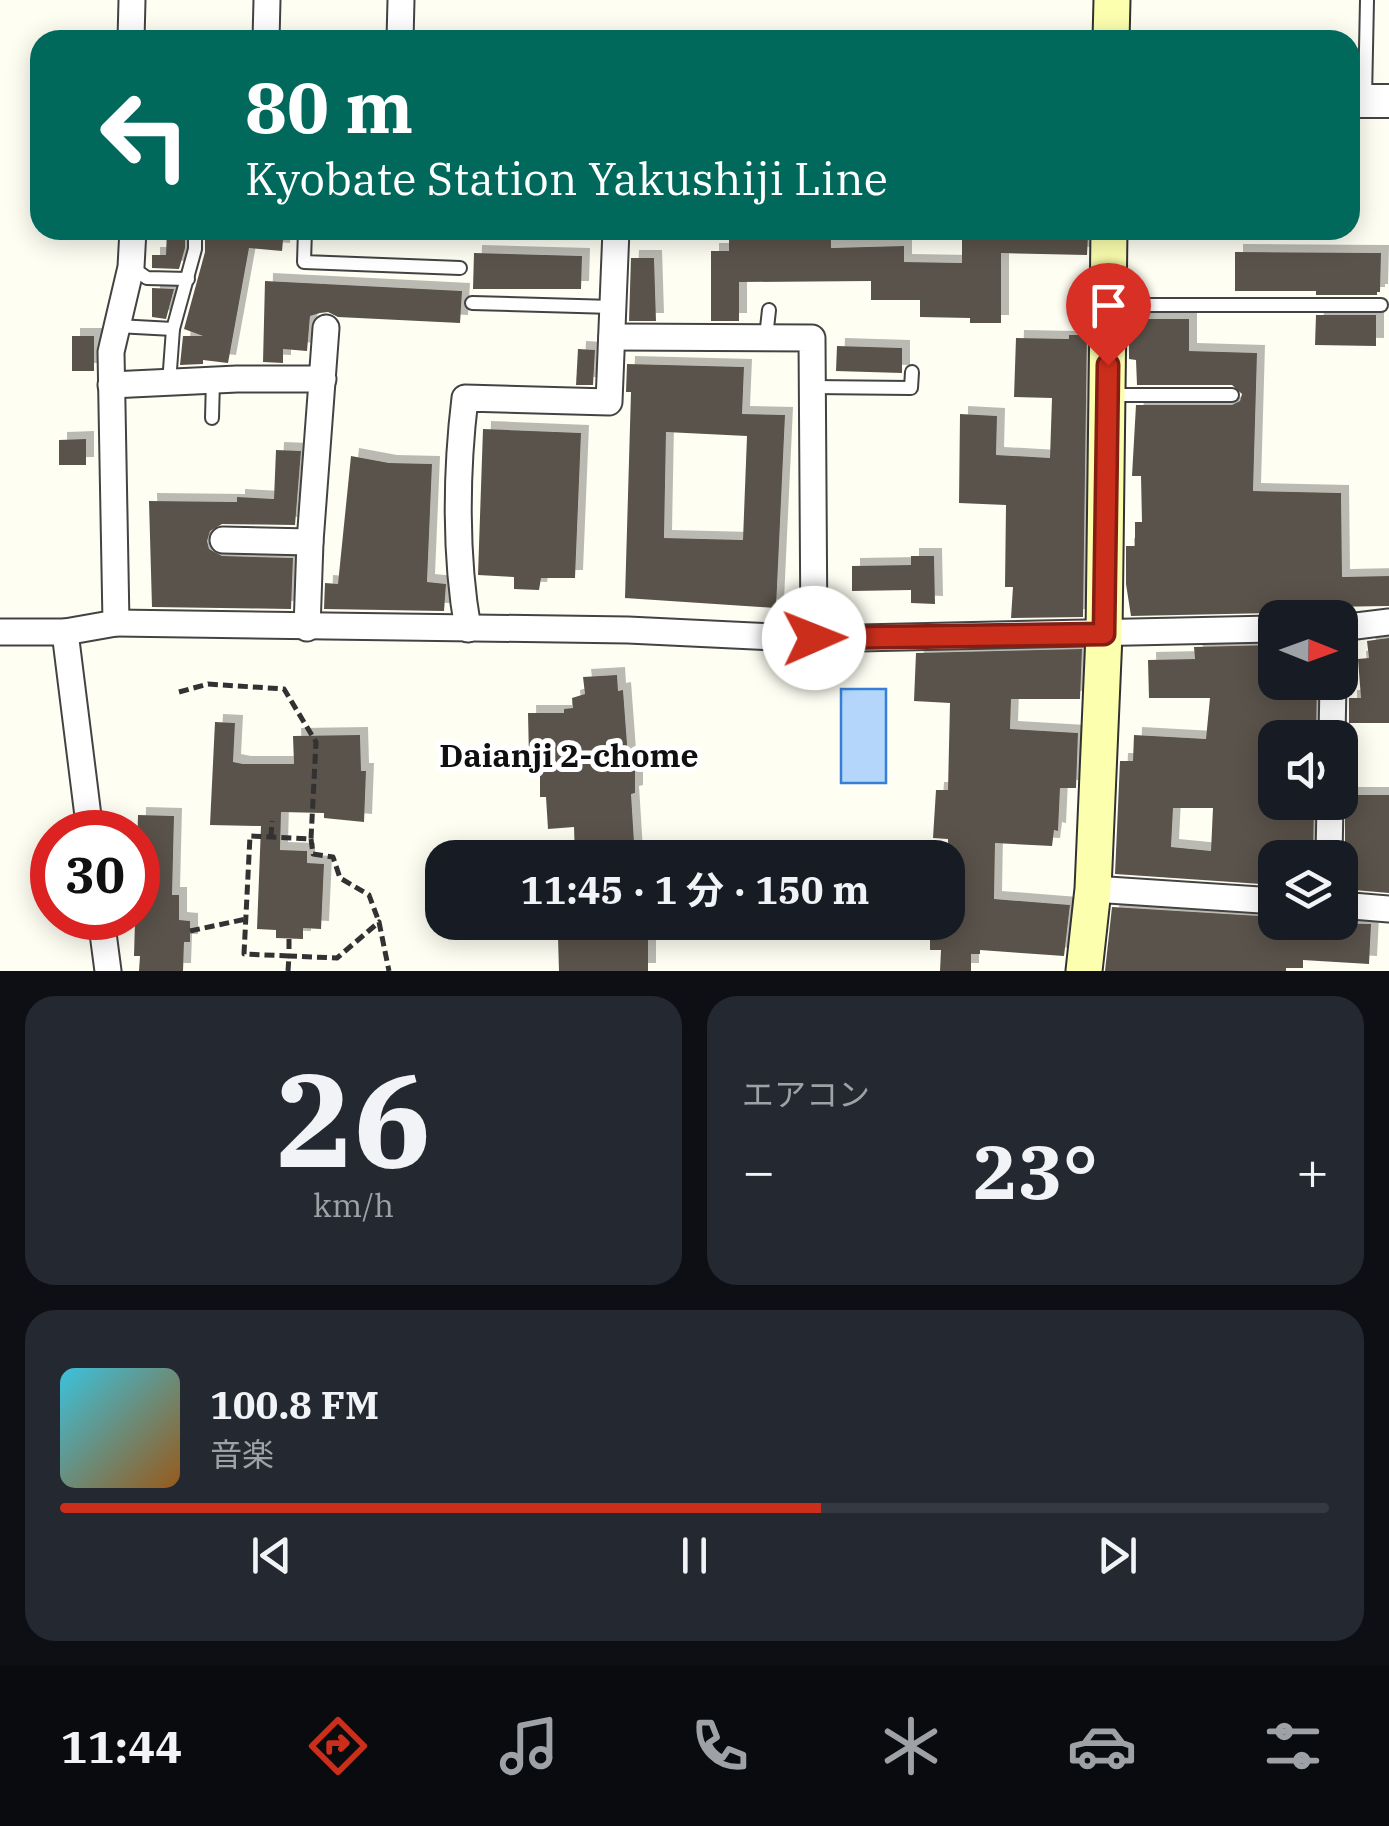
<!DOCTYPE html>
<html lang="ja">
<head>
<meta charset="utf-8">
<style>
	:root { --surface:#171b24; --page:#242831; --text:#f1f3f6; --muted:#9ea1a6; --line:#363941; --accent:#cc2e1c }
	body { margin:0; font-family:"IBM Plex Serif","Noto Sans JP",serif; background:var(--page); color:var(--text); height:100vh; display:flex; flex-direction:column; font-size:38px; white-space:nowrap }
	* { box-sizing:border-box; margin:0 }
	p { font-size:32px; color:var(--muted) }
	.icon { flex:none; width:55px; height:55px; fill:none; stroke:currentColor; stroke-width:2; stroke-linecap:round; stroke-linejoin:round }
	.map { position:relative; height:971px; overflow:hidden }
	.sheet { display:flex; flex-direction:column; gap:25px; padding:25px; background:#0d0f14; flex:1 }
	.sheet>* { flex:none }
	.banner { position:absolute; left:30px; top:30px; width:1330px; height:210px; border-radius:30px; box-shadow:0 5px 25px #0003; background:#00695c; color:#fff; overflow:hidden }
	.needle { width:65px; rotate:91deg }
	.tools { position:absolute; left:1258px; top:600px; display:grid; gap:20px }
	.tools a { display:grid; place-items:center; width:100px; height:100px; border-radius:20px; background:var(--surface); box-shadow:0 5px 25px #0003; font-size:50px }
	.speed { position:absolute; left:30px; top:810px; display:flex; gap:20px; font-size:50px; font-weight:700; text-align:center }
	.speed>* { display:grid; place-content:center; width:130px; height:130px; border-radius:50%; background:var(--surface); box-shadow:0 5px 25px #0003; line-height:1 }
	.speed .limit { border:15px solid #d22; background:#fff; color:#111 }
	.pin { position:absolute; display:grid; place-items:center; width:85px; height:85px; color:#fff; margin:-102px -42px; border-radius:50% 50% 50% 0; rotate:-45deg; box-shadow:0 0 10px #0007 }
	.pin .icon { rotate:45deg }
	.me { position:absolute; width:110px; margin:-55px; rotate:89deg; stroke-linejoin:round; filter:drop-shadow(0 0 8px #0008) }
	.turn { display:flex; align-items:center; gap:35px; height:210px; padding:0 50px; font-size:45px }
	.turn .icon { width:130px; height:130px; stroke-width:2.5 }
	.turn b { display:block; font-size:70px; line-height:85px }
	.big { font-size:75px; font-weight:700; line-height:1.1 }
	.sheet .widget { flex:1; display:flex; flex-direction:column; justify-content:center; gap:15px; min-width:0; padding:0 35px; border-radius:30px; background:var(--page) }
	.sheet .dial { align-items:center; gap:0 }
	.dial b { font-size:130px; line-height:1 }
	.song { display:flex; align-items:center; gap:30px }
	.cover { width:120px; height:120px; border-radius:15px; background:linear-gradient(135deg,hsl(190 70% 55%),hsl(30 70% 35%)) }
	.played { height:10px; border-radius:5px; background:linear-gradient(90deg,var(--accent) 60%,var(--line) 60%) }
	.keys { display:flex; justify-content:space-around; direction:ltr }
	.heat { display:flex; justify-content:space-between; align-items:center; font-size:55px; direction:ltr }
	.sheet .tiles { flex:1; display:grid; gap:25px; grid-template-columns:1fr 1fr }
	.widget:last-child { grid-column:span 2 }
	.trip { position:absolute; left:425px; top:840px; width:540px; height:100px; border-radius:30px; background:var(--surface); box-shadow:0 5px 25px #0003; font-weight:700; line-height:100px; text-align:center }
	.tab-bar { display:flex; height:160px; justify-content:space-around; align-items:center; background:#090b0e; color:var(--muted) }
	.tab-bar .icon { width:70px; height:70px }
	.tab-bar .on { color:var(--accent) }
	.tab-bar b { font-size:45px; color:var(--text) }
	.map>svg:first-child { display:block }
	.water { fill:#b4d6fb; stroke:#357fd7; stroke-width:2.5 }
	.building { fill:#5a534b; fill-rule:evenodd; filter:url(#shadow) }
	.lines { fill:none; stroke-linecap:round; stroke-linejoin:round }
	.service-casing { stroke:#434343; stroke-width:16 }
	.minor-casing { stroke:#434343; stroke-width:29 }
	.tertiary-casing { stroke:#434343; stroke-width:36 }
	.secondary-casing { stroke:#323232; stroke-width:39 }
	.path { stroke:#323232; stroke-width:5; stroke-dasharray:10 5; stroke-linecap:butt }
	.service { stroke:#fff; stroke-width:12 }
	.minor { stroke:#fff; stroke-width:25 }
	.tertiary { stroke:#fff; stroke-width:32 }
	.secondary { stroke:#fcffae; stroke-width:35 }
	.route-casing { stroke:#851e12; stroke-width:25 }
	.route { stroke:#cc2e1c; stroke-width:18 }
	.labels { text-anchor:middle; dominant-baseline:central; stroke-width:10; stroke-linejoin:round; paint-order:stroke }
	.neighbourhood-label { font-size:32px; font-weight:bold; fill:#101010; stroke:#fff }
</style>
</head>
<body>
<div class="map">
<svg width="1389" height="971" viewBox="0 0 1389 971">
	<defs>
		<filter id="shadow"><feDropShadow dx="8" dy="-8" stdDeviation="0" flood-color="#0004"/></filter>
	</defs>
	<rect width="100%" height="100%" fill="#fffef3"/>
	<rect class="water" x="841" y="689" width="45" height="94"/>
	<g class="building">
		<path d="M167,230H185V248L179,269L152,268V255H166Z"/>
		<path d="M205,230H284L282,251L249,248L228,363L203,360V364L180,365L183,336H203L184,329L205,252Z"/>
		<path d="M729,230H831V248L904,246V262L962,263V232L1088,235L1087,255L1001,253V323H970V318L920,317V300H871V281L739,282V321H711V251H729Z"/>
		<path d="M1235,252L1381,253L1380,292H1377V295H1316V291H1235Z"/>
		<path d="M474,253L582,256L581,289H473Z"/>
		<path d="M631,258H654L656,321H629Z"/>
		<path d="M265,281L462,291L460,323L338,317L328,312L320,313L310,316L307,351L283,349V363L263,362Z"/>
		<path d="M152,288L174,289L166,319L152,317Z"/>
		<path d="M1316,315H1376V346L1315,345Z"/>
		<path d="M1129,319H1189V351L1257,353L1253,491L1341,493L1342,577L1389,576V606L1325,607V611L1277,610V613L1131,616L1126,584V546H1135V522H1142L1141,476H1132L1136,405H1232L1240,401L1242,394L1232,385H1137L1136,360L1129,359Z"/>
		<path d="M1080,329H1087L1083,617L1011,618L1013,587H1005L1006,505L959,503L960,414L997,416L996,455L1050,458L1052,398L1014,397L1016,338L1069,339V335H1080Z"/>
		<rect x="72" y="336" width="22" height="35"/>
		<path d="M837,346L902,348V373L836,371Z"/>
		<path d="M578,349L595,350L593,385H576Z"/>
		<path d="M627,364L744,367L742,414L785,415L776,608L625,598L631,392H626ZM666,432L747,436L743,540L664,538Z"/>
		<path d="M483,429L581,433L575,578H541L539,590L514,589V577L478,575Z"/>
		<path d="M86,439V465H59V440Z"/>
		<path d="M276,450L301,451L295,525L222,524L210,531L207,541L209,549L222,556L293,558L291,609L152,607L149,501L237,502V497L274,499Z"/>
		<path d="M351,456L389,463L432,464L427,582L446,584L444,611L324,609L325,583L338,584Z"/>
		<path d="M911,556H934L935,604L911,603V590L852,591V566L911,565Z"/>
		<path d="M1389,638V723H1349V698H1361L1358,659L1369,658L1367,641Z"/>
		<path d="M1275,645V682H1317L1316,738H1275V802H1314L1313,858H1275V885L1115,874L1120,761H1133L1134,735L1206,739L1210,698H1149L1148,660L1195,659L1194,647ZM1173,808H1213L1211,851L1171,847Z"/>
		<path d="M1082,649L1080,699H1011L1010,729L1078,733L1076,788H1060L1058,831L1054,830L1052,846L995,843L994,899L1070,905L1064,956L980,950V954H971V971H940L941,950H930V922H948V839L933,838L936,790H948L950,703L914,701L916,653Z"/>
		<path d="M617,675L618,691L623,690L629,771L635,770V793L631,794L635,858H575L574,827L548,829L546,797H540V757H529L528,713H564V709L573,708L572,698L585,694L583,677Z"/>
		<path d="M215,722L235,723L233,762L243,764H294L293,736L360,735L361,771H366L364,822L324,818V813L281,812L280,850L307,851V863L324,864L321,929L303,928V939L276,938V930L257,929L261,826L210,825Z"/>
		<path d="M1345,795H1389V893L1342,889L1345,858Z"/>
		<path d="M138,815L174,816L172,895H179V920L190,921V942H184L183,971H139L140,956H134Z"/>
		<path d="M1112,907L1275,917V922L1371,924L1369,964L1303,960V968H1286V971H1105Z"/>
		<path d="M586,922H648V971H559L558,937H587Z"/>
	</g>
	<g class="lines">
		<defs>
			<g id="service">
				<path d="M1365,98L1367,0"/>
				<path d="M305,230L304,262L460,268"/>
				<path d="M131,267L147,278L188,279"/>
				<path d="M472,303L613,307"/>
				<path d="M1111,305H1381"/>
				<path d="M117,326L173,329"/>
				<path d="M766,337L769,310"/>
				<path d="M169,383L173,329L195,249V230"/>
				<path d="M812,387L911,388L912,372"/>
				<path d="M1110,395H1232"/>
				<path d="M212,418L213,380"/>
			</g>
			<g id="minor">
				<path d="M131,40L132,0"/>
				<path d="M266,40L267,0"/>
				<path d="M400,40L401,0"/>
				<path d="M612,337L812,338L814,639"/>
				<path d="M111,385L237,379H323"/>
				<path d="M223,540L310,542"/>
				<path d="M116,623L628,630L814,639L1275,629"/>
				<path d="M307,628L310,542L326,328"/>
				<path d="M1340,628L1389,622"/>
				<path d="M468,629C455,556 456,472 465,398L609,402L616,230"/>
				<path d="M0,632H65"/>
				<path d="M1332,738L1333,682"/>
				<path d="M90,832L65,632L116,623L111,352L131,267L133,230"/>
				<path d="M1329,858L1330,802"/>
				<path d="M1093,889L1275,901"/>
				<path d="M1340,905L1389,909"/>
				<path d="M101,918L108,971"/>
			</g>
			<path id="tertiary" d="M1350,101H1389"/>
			<g id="secondary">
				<path d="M1111,40L1112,0"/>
				<path d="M1084,971L1093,889L1104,635L1109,230"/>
			</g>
		</defs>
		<use href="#service" class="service-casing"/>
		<use href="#minor" class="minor-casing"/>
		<use href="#tertiary" class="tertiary-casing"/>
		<use href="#secondary" class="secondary-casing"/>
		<g class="path">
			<path d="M179,692L208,684L284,689L316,742L311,839L250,836L244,954L289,956L288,971"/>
			<path d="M271,837L272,821"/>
			<path d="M311,839L313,854L333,857L340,878L369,895L379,922"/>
			<path d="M190,931L246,919"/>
			<path d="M289,939V956L337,958L379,922L389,971"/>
		</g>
		<use href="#service" class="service"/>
		<use href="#minor" class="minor"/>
		<use href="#tertiary" class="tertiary"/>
		<use href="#secondary" class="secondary"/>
	</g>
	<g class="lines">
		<defs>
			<path id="route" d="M814,638L1104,634L1108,365"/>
		</defs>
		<use href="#route" class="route-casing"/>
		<use href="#route" class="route"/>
	</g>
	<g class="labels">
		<g class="neighbourhood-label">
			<text x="569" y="755">Daianji 2-chome</text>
		</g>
	</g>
</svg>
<div class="tools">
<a><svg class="needle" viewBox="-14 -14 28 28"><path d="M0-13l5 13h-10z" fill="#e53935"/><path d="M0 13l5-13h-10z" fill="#9ea1a6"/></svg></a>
<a><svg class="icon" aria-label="sound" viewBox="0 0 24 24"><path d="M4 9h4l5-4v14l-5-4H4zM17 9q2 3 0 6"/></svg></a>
<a><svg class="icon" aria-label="layers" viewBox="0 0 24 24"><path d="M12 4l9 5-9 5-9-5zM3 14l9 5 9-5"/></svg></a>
</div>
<div class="speed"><div class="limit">30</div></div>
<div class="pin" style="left:1108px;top:365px;background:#d93025"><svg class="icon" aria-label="arrive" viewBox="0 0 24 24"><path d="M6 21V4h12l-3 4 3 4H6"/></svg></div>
<svg class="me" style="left:814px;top:638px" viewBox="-20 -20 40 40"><circle r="19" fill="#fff"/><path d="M0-13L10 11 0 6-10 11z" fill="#cc2e1c"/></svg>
<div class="trip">11:45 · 1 分 · 150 m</div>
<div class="banner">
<div class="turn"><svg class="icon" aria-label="left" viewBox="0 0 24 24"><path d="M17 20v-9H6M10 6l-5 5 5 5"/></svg><div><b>80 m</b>Kyobate Station Yakushiji Line</div></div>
</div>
</div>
<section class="sheet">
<div class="tiles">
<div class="widget dial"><b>26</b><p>km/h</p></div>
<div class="widget"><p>エアコン</p>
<div class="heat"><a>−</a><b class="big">23°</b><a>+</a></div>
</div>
<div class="widget">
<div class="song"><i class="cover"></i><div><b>100.8 FM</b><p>音楽</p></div></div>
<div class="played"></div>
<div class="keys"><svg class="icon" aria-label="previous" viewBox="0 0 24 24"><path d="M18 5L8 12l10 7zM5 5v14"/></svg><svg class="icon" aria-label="pause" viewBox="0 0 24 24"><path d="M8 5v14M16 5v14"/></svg><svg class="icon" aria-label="next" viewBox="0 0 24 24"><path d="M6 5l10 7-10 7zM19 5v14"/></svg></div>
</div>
</div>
</section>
<nav class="tab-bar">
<b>11:44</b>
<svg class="icon on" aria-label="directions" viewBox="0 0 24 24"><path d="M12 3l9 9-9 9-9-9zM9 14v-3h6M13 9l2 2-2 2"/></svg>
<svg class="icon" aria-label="music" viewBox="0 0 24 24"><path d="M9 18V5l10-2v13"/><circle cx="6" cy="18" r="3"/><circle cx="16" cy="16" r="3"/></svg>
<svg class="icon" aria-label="phone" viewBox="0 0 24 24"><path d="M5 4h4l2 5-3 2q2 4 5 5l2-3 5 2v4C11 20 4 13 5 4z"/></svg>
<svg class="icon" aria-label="climate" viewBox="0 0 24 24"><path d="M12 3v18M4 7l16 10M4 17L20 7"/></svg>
<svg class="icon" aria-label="car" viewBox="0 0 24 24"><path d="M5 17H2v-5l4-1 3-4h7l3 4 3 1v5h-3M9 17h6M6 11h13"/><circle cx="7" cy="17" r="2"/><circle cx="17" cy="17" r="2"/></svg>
<svg class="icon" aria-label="filters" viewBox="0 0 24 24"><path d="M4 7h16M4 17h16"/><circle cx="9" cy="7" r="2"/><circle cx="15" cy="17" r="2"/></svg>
</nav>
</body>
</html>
